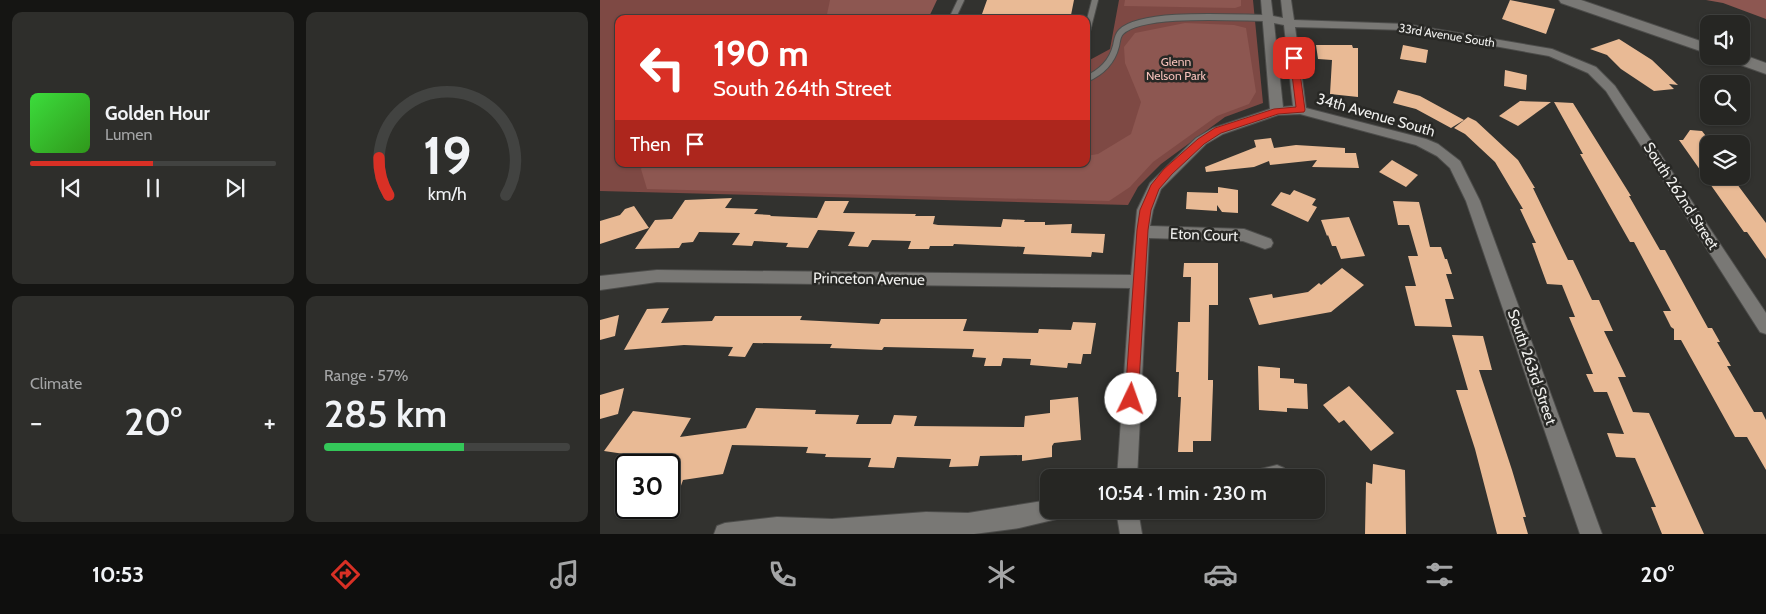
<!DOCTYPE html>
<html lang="en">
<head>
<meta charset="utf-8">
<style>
	:root { --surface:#262623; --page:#2e2e2b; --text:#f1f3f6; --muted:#a4a5a6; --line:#424341; --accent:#d93025 }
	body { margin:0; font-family:Cabin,sans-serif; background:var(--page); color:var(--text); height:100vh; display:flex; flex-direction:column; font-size:19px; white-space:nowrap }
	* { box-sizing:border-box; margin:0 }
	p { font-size:16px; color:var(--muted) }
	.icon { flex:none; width:28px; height:28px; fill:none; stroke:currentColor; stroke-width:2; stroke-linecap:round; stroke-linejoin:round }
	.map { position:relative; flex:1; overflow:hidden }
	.side { display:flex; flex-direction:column; gap:12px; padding:12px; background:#151513; width:600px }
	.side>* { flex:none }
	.banner { position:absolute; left:15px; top:15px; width:475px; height:152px; border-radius:10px; box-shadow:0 1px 4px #0004,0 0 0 1px var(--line); background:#d93025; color:#fff; overflow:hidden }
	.buttons { position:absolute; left:1100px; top:15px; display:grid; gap:10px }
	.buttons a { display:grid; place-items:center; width:50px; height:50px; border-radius:10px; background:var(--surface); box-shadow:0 1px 4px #0004,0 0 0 1px var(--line); font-size:25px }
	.speed { position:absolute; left:15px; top:454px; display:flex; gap:10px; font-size:25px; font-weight:700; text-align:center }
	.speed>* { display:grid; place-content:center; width:65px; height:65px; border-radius:50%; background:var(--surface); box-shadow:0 1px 4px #0004,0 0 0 1px var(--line); line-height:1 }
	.speed .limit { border:2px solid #111; border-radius:8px; background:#fff; color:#111 }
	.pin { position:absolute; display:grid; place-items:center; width:42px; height:42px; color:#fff; margin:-21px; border-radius:10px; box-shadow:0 2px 8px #0006 }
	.me { position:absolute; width:55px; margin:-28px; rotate:3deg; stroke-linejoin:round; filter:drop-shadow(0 0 4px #0008) }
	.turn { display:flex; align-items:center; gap:18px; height:105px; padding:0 15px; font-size:22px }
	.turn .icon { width:65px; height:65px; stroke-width:2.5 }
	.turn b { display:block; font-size:35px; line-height:42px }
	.then { display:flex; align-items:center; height:48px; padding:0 15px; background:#0003; gap:10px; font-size:19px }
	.big { font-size:38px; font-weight:600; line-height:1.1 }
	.side .tile { flex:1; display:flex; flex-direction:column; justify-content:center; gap:8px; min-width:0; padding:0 18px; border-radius:10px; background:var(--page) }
	.side .dial { align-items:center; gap:0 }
	.dial svg { height:130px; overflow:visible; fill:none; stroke:var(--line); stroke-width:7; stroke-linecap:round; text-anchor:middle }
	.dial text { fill:var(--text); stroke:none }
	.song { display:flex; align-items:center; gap:15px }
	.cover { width:60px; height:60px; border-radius:8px; background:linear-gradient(135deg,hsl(120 70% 55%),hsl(110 70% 35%)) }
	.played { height:5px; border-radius:2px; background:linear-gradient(90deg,var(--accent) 50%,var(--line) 50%) }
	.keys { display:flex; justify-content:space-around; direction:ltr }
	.heat { display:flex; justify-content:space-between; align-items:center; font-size:28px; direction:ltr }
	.charge { height:8px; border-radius:4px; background:linear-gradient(90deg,#34c759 57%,var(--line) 0) }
	.side .tiles { flex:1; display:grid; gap:12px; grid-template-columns:repeat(2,1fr) }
	.trip { position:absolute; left:440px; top:469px; width:285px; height:50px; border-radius:10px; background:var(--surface); box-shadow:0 1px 4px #0004,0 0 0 1px var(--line); font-weight:600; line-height:50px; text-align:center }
	.tabs { display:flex; height:80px; justify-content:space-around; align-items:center; background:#0f0f0e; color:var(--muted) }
	.tabs .icon { width:35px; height:35px }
	.tabs .selected { color:var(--accent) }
	.tabs b { font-size:22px; color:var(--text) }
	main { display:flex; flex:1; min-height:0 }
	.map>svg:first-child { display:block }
	.green { fill:#7e4944 }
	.forest { fill:#8d5751 }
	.building { fill:#e9ba95 }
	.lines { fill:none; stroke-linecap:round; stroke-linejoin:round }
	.service-casing { stroke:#4d4d4b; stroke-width:8 }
	.minor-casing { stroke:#4d4d4b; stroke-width:2 }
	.secondary-casing { stroke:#4d4d4b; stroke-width:2 }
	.service { stroke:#797875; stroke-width:6 }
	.minor { fill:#797875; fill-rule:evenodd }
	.secondary { fill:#797875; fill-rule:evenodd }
	.route { fill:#d93025; stroke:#8d1f18 }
	.labels { text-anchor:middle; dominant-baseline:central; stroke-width:5; stroke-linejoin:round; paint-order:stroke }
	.far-street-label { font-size:12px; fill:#f0f0ee; stroke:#282825 }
	.far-park-label { font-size:12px; fill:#f6c1ba; stroke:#282825 }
	.street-label { font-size:15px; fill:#f0f0ee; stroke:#282825 }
</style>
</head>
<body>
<main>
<section class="side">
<div class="tiles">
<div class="tile">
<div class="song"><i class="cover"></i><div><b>Golden Hour</b><p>Lumen</p></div></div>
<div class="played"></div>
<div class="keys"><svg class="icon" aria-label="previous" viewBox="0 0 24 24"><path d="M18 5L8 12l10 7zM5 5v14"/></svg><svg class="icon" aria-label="pause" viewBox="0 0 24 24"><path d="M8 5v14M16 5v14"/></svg><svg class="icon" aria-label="next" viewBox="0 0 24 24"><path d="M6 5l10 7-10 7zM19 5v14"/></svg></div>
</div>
<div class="tile dial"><svg viewBox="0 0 100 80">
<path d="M14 69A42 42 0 1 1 86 69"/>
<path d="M14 69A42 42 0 0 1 8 46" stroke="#d93025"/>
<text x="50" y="56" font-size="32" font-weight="700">19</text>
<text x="50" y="72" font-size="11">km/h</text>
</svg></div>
<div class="tile"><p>Climate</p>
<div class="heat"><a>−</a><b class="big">20°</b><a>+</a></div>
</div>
<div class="tile"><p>Range · 57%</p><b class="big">285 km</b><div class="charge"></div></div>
</div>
</section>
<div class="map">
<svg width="1166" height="534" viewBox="0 0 1166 534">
	<rect width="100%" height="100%" fill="#32322f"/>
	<path class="green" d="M0,0H320L309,19H19V164H486V62L510,49L519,0H653L663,103L625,117L561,164L538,187L528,205L0,191Z"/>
	<g class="forest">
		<path d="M230,0H337L328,19H226Z"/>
		<path d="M525,0H641V6L635,8L524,6Z"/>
		<path d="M1106,0H1166V19L1123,3Z"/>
		<path d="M585,23L634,25L646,28L656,92L649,104L617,116L553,162L530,187L509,201L47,189L41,169L44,164H486V156L498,154L531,134L541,102L525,63L524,47L535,33Z"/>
	</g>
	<g class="building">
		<path d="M387,0H474L471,15L460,14L459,18L456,19H402L403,16H386L387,14H382Z"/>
		<path d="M910,0L955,9L946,34L902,19Z"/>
		<path d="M1019,39L1052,60L1078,85L1069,84L1074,89L1054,91L1021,69L1007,55L990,49Z"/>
		<path d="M716,45H752L753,48H758V97L730,94L732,60L718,59Z"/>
		<path d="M803,45L828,50L826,63L800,59Z"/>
		<path d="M905,70L927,75L926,90L904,86Z"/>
		<path d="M798,90L820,96L864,120L851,128L816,109L793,103Z"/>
		<path d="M920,101L951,102L918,126L899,116Z"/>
		<path d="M954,102L973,103L1031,196H1029L1060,250H1065L1108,328H1112L1120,342H1117L1131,366H1127L1154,412H1162L1166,420V470L1147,437H1135L1081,340H1074V329L1071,327L1063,311H1071L1034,242H1030L980,154H983Z"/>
		<path d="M868,117L876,121L918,160L935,188H933L968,260H973L992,300H999L1013,331H1004L1026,377H1018L1033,412L1049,413L1104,534H1062L1051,507H1056L1035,458L1016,457L1007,433L1024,434L1007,392H994L986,374H993L969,317H975L962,285L947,284L932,243H936L920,209H923L895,162L865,134L854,128Z"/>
		<path d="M1090,130L1102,131L1109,140V176H1131L1166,223V259L1147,232H1144L1079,140H1083Z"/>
		<path d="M671,138L674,148L696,145L745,148V153H756L759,168L712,167L717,160L670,165L669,161L654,167L606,172L605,167L656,147L654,140Z"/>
		<path d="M792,160L818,175L806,187L779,172Z"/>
		<path d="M618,187L638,190V213L622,212L617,205V211L586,209L587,192L618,193Z"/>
		<path d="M694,190L716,199L712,205L717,207L708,222L671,205L681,192L690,195Z"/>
		<path d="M132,198L125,208L158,209L154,214L171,215L170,216L217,218L225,201H249L243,213L316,214L315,216H335L333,224L338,225L401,227L403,219L425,220L424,222H445V225L472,224L471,233L505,234L503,253L492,252L491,257L423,254L425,247L354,244L353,246H330L329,249H308L311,241L272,240L268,247L248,246L255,232L218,230L208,248L186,247L188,243L154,241L152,246L132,245L140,233L99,232L93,242L82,243L79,248L35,249L55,220L72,219L85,200Z"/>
		<path d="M793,201L819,202L830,247H841L845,259H847L852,274H846L854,299H845L852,327L815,326L805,286H816L808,256H818L809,225H798Z"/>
		<path d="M34,206L49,228L0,244V221L20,215L25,209Z"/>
		<path d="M749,217L765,256L741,259L736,246H732L728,235L727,236L721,220Z"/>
		<path d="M584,263H618V305H609L608,380H613V385L611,441H593V452H578L581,397H578L579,372H576L578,322H590L591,277H583Z"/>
		<path d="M742,268L764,285L731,312L659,325L649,298L672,294L673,298L708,292L719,283L721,285Z"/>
		<path d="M69,308L61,323L112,321L115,316H202L200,320L279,324L281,319H367L363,331L438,333L439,329L471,330L473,322L496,323L491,354H483L481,364L468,363L467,368L430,365L431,359L403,358L401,366H384L386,358L372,357L374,349L284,347L282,350L230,348L232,344L153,343L145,357L128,356L133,347L84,345L24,350L47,309Z"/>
		<path d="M19,315L15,336L0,340V320Z"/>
		<path d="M852,335L883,336L892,370H879L912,470L926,517H923L928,534H897L875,449L856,390H868Z"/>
		<path d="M658,366L680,368V378L694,379V383L707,384L708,409L687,408V412L659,410Z"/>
		<path d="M749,386L794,433L771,451L744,420L739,423L723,405Z"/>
		<path d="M24,388L18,414L0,419V395Z"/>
		<path d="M478,397L481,440L454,443L452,446V457L422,461V455L380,456L378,466L349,467L351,459L297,457L294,468L268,467L271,458L225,457L226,454L206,453L208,447L132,445L123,474L83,480L71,514H69V465H23L31,455L4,451L33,411L91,418L80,437L146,428L156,408L216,410L215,414L259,415L256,424H291L294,415L317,416L314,426L424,427L425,416L450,413V400Z"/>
		<path d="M773,464L805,470L806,534H765L766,482L772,484Z"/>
	</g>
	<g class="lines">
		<defs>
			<g id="service">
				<path d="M352,19L361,0"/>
				<path d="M486,35L495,0"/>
				<path d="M486,79C500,73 512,62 516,46C517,42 517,36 521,32C542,11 637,18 668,18"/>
			</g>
			<g id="minor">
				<path d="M661,0H671L673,16L683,18L681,0H691L694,20L806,24L952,49L996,67L1015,86L1166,313V334L1160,332L1006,91L988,73L949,56L806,30L695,27L706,108L826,139L838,144L860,161L880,201L1002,534H980L866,201L850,168L837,156L816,145L700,114L678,115L623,134L606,144L561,189L553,210L550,226L644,229L671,239L673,243L671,247L665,249L643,241L549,238L537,478H517L530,288L57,282L0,290V276L57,270L531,275L537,210L550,183L596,138L613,128L670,109ZM674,23L684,25L693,106L683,107Z"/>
				<path d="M677,465L684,468L687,475L686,478H649L652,471Z"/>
				<path d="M449,500V510H464L461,518L419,528L374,534H114L117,526L125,523L177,517L232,519L326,512L368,513Z"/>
				<path d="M516,510H538L542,534H520Z"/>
			</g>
			<g id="secondary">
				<path d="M959,0H981L1109,44V54L961,3Z"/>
				<path d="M1141,54L1166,63V74L1124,59L1122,56H1141Z"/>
			</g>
		</defs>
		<use href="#service" class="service-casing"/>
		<use href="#minor" class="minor-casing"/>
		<use href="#secondary" class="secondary-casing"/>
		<use href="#service" class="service"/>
		<use href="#minor" class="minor"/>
		<use href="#secondary" class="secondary"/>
	</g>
	<path class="route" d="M694,55L698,58L705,110L704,112L678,114L621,133L604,144L572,174L559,189L551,210L548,230L538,399L536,404L531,405L527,404L525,399L537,230L540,210L551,185L564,169L598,139L615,128L674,109L696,107L690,58Z"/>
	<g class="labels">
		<g class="far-street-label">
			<text transform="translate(847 35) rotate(9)">33rd Avenue South</text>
		</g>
		<g class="far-park-label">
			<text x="576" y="61">Glenn<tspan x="576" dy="14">Nelson Park</tspan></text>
		</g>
		<g class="street-label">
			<text transform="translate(776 115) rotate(16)">34th Avenue South</text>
			<text transform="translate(1081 196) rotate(57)">South 262nd Street</text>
			<text transform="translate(604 235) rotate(2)">Eton Court</text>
			<text transform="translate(269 279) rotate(1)">Princeton Avenue</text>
			<text transform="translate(932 367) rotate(71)">South 263rd Street</text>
		</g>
	</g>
</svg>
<div class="buttons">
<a><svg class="icon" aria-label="sound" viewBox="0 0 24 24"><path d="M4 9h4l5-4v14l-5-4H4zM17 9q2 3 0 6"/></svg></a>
<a><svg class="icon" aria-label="search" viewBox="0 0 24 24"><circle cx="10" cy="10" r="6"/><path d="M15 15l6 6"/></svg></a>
<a><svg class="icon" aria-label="layers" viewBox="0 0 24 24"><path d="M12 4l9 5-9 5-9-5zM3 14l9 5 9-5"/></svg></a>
</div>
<div class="speed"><div class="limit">30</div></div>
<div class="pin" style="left:694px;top:58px;background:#d93025"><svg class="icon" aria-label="arrive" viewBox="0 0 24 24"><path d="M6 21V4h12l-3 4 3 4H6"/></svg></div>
<svg class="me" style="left:531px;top:399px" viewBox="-20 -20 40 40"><circle r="19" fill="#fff"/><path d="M0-13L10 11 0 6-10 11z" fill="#d93025"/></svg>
<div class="trip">10:54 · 1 min · 230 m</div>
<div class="banner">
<div class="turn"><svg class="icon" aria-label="left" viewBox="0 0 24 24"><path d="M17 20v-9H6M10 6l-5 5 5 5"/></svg><div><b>190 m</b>South 264th Street</div></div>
<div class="then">Then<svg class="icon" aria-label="arrive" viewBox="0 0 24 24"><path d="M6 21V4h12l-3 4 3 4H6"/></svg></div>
</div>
</div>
</main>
<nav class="tabs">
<b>10:53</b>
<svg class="icon selected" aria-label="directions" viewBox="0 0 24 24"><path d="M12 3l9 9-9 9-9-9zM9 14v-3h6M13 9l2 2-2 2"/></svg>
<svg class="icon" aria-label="music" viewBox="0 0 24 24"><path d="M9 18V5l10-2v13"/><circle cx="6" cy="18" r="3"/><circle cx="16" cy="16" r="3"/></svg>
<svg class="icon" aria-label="phone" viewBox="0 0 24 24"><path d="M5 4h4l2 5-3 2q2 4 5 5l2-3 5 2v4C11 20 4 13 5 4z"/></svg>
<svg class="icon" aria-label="climate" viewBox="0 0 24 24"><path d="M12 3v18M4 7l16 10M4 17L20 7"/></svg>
<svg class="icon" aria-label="car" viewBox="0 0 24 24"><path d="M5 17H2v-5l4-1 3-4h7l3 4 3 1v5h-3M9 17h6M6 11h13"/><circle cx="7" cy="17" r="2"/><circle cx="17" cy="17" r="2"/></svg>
<svg class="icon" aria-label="filters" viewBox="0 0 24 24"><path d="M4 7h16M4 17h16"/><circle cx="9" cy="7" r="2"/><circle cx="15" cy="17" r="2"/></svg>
<b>20°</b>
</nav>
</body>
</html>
